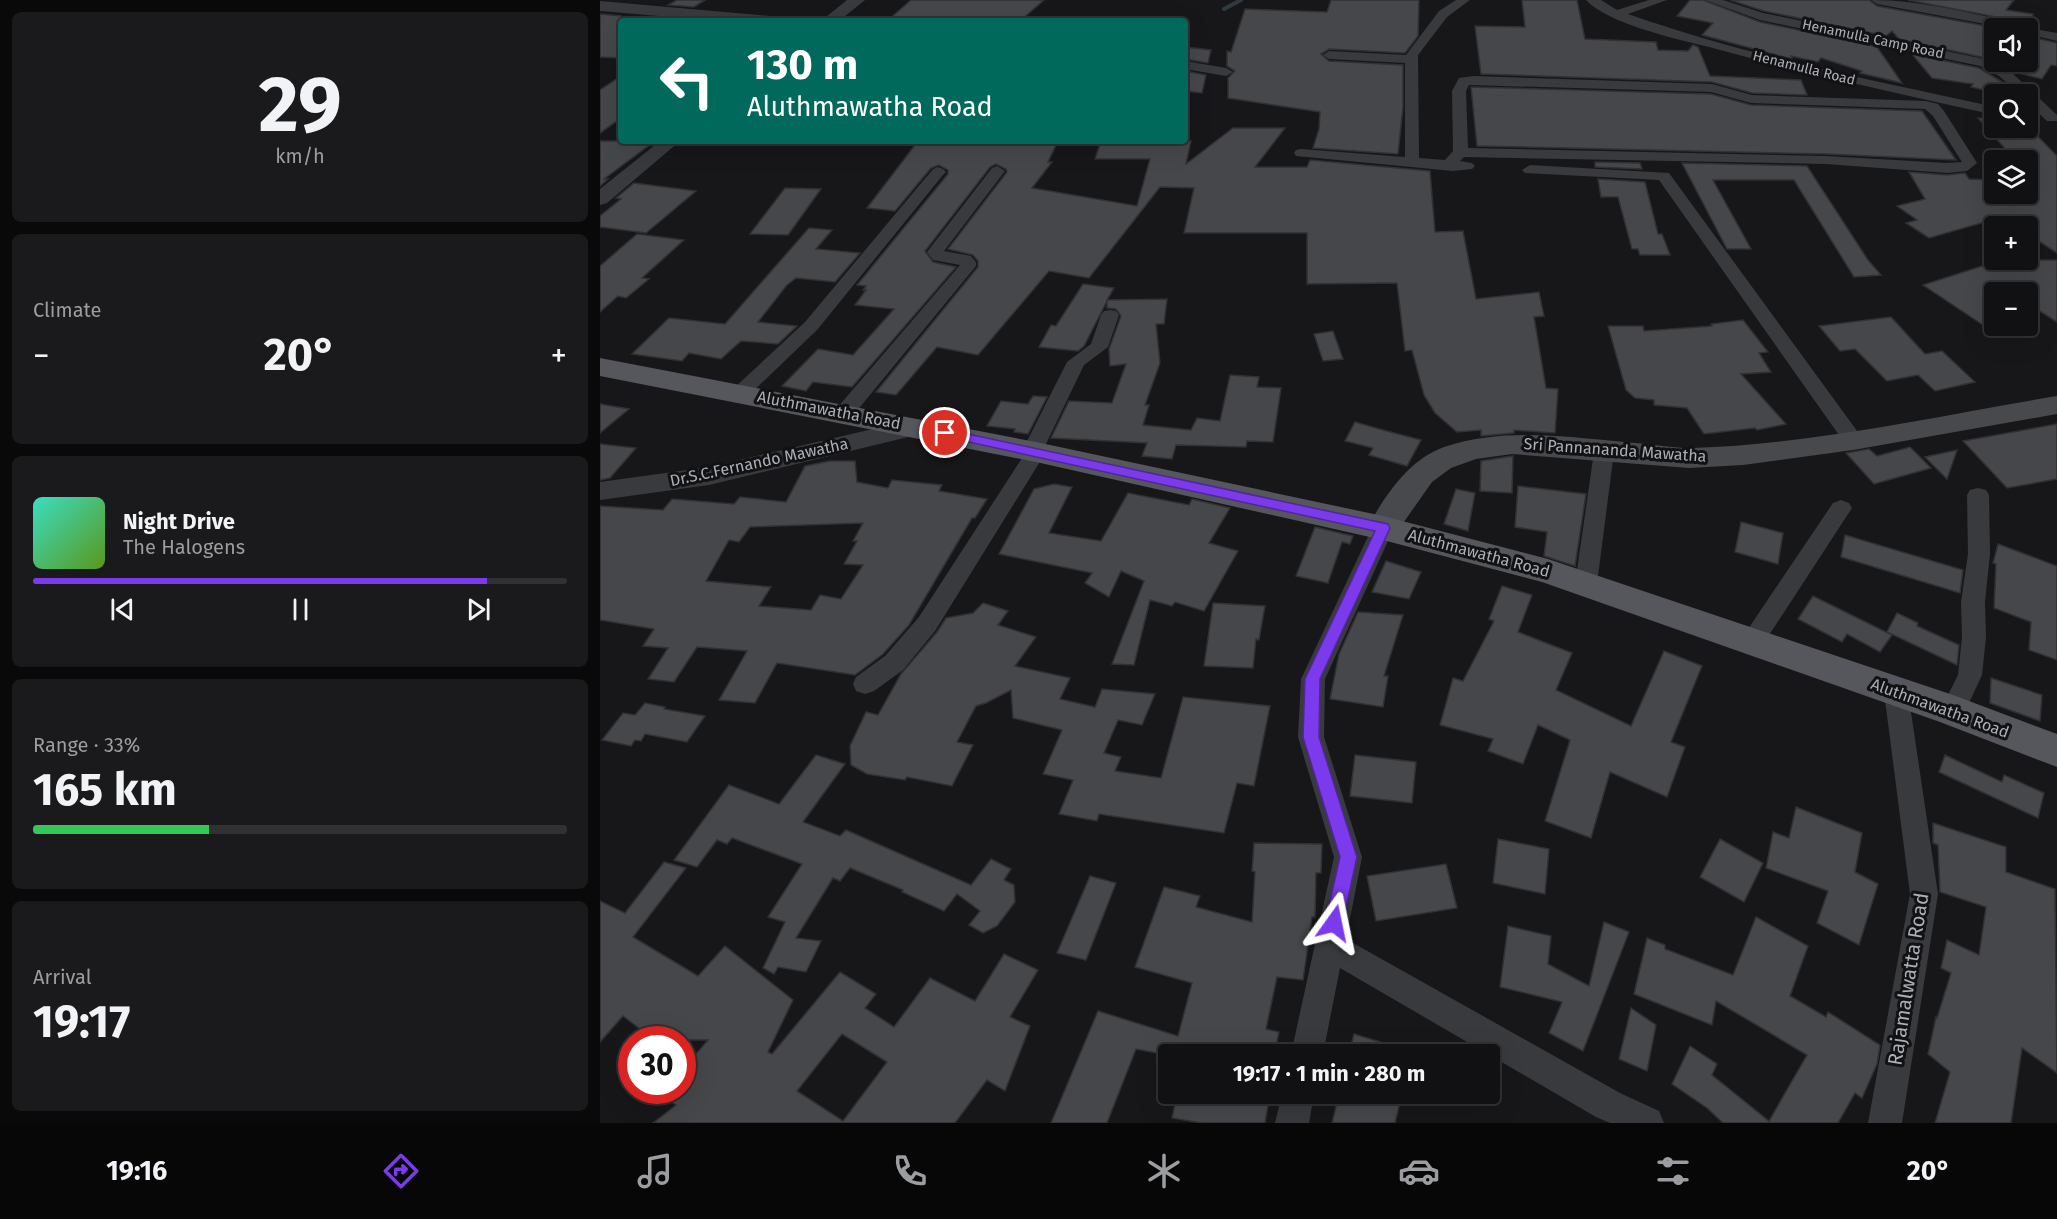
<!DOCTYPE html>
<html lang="en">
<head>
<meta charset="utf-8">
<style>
	:root { --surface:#111113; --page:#1a1a1c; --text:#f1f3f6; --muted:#9c9da0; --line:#303133; --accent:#7c3aed }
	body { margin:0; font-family:"Fira Sans",sans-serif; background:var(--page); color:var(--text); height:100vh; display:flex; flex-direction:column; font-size:22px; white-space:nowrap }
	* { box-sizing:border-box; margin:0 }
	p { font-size:20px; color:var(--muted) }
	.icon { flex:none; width:33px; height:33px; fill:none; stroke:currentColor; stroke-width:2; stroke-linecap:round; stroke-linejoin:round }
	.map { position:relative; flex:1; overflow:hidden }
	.sheet { display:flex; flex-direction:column; gap:12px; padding:12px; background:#09090a; width:600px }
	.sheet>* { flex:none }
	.guide { position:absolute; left:18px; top:18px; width:570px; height:126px; border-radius:6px; box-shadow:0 6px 24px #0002,0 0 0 2px var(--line); background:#00695c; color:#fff; overflow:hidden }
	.tools { position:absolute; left:1384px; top:18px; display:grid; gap:12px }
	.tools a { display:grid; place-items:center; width:54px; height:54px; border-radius:6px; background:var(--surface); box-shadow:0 6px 24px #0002,0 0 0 2px var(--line); font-size:30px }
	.speed { position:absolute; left:18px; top:1026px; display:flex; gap:12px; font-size:30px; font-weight:700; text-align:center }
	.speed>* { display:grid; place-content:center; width:78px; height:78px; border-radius:50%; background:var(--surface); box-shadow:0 6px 24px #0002,0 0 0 2px var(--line); line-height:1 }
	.speed .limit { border:9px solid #d22; background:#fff; color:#111 }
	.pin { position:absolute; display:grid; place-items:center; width:51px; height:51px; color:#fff; margin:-26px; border:3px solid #fff; border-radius:50%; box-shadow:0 2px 6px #0007 }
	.me { position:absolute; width:66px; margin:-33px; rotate:12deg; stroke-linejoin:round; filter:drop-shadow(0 0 4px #0008) }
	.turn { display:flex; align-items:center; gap:21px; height:126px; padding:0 30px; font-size:27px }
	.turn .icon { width:78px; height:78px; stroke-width:2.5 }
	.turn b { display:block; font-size:42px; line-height:51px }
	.big { font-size:45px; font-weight:700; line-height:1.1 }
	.sheet .tile { flex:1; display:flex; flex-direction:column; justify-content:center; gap:9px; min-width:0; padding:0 21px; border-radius:9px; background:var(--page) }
	.sheet .dial { align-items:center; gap:0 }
	.dial b { font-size:78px; line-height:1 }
	.song { display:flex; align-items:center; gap:18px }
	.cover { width:72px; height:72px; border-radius:9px; background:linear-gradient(135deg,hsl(170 70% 55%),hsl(90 70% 35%)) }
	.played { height:6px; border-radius:3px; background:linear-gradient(90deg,var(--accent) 85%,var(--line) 85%) }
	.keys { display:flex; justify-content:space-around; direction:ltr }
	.heat { display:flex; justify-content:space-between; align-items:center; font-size:33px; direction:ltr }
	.charge { height:9px; border-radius:4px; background:linear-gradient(90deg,#34c759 33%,var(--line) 0) }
	.trip { position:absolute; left:558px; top:1044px; width:342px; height:60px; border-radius:6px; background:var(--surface); box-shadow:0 6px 24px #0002,0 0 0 2px var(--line); font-weight:700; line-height:60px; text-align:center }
	.menu { display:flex; height:96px; justify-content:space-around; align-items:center; background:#070708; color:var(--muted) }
	.menu .icon { width:42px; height:42px }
	.menu .current { color:var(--accent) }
	.menu b { font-size:27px; color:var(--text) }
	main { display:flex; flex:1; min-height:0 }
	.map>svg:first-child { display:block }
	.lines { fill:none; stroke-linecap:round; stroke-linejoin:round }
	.stream { stroke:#323a40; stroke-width:4 }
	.building { fill:#46474b; stroke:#313134; stroke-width:1.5; fill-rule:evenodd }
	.minor { fill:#383a3d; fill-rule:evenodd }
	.tertiary { fill:#383a3d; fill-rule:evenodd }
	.secondary { fill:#47494d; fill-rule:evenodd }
	.primary { fill:#55575c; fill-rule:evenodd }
	.route { fill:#7c3aed; stroke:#51269a; stroke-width:1.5 }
	.labels { text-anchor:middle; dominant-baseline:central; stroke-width:6; stroke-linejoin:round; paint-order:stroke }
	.far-street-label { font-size:14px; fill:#abafb7; stroke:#121214 }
	.street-label { font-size:16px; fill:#abafb7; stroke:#121214 }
	.near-street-label { font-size:20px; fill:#abafb7; stroke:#121214 }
</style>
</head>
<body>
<main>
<section class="sheet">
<div class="tile dial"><b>29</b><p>km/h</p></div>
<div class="tile"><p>Climate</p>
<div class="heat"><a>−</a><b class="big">20°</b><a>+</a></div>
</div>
<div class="tile">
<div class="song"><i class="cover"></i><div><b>Night Drive</b><p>The Halogens</p></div></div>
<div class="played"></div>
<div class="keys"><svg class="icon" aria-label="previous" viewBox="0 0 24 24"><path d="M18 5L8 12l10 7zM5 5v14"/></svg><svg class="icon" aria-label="pause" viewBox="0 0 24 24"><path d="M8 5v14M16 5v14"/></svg><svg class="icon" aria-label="next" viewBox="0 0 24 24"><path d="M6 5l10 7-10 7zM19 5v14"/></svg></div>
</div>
<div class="tile"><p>Range · 33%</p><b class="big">165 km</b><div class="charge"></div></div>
<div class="tile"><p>Arrival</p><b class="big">19:17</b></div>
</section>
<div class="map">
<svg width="1457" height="1123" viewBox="0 0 1457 1123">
	<rect width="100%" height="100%" fill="#171719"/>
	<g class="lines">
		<path class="stream" d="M624,9L641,0"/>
	</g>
	<g class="building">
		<path d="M77,0H105L94,7L68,5Z"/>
		<path d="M311,0H444L420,21L381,19L378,21H287Z"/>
		<path d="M731,0H819L818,36L805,53L729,49L721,54L729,61L803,65V107L798,154L713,148L719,129L720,112L628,98V78L635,71L627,66V51L631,52L645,9L727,12Z"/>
		<path d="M922,0H977L985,39L1056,42L1058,50L1088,51L1093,45L1098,47L1110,76L1201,80L1207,95L1152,93L1112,82L881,74L875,26L925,27Z"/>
		<path d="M1090,0H1103L1160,22L1277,47L1302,83L1260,73L1262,71L1221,58L1218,62L1191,56L1192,59L1102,35L1113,23L1077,16Z"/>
		<path d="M1130,0H1269L1277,6L1397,28H1395V60L1299,39L1292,31L1286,36L1164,11Z"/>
		<path d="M1308,0H1414L1406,10L1433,14L1431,23L1438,25L1436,27L1429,26L1422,22Z"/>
		<path d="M0,14L21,16V58L0,57Z"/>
		<path d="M1428,36L1457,43V66L1451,65L1442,79L1415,72L1397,62H1428Z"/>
		<path d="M585,47L611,50L608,63L585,59Z"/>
		<path d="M1312,54L1379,68L1404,83L1402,94L1371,87L1373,84L1332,78Z"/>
		<path d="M585,71L606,75L602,93L585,91Z"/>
		<path d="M21,76V118L0,133V90Z"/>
		<path d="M871,87L1111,94L1151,105L1322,111L1356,160L1226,154L877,146Z"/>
		<path d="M1378,118H1395V128L1428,126L1457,156V253L1428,234V226H1416L1402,217L1329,238L1306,223L1317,220L1297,206L1325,199L1309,172L1347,175L1365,173L1369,179L1395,180V194H1428V181H1433L1428,175V160H1415Z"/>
		<path d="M633,128H685L655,167H707L710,160L830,171L835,232L863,231L876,299L939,292L944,316L934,317L946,388L958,389L955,433L914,430V433L881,436V430L857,432L835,413L824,395L812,350L805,351L797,283L707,284V233H584L594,188L560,187L489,278L449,271L378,355L337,347L296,395L276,392L378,267V261L373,255L348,249L407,172L406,169L396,164L390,167L325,251L333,262L356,267L252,387L213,382L206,391L182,386L218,349L253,355L294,309L255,305L266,290H263L266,286L257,285L348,174V170L339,165L331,168L295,211L267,208L318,141H458L448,162H452L432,188L537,206L550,159H495L501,141H591L586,164Z"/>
		<path d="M0,141H55L4,179H8L0,186Z"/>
		<path d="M995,162L1040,163L1042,169L995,167Z"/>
		<path d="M1082,163L1207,166L1268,260L1281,275L1254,277L1194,180H1113L1151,249H1127Z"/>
		<path d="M998,179L1045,182L1058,234H1062L1070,255H1040L1038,249H1032L1018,197H1001Z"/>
		<path d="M34,183L96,191L46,233L0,227V216L21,199L16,198Z"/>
		<path d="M185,188L221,189L188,235L150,234Z"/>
		<path d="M209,228L232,230L216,249L260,253L235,282L196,278L187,285L158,322L197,326L178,344L141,341L121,359L89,353L82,361L32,354L69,318L125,324Z"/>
		<path d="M37,234L84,240L42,278L49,279L26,298L18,296L0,312V266Z"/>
		<path d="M1401,260H1457V322L1435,308L1428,310V292H1395V321L1383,325L1323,285Z"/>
		<path d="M483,284L514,288L507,300L567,299L564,324H556L560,363L545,405H549L543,425L591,430L597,418L620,421L630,375L659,377L657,387L681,388L673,442L647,441L646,447L576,445L572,459L542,456L547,443L451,438L469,401L512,403L526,364L510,366L509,349L521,316L516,309L507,308V301L484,346L478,351L439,347L451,325L456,326Z"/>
		<path d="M1291,317L1325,354L1342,351L1375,382L1335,391L1318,375L1287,381L1255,349L1240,351L1219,326Z"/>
		<path d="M1143,320L1168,352L1159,353L1171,372L1141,374L1186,424L1157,430L1155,428L1104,434L1087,408L1054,405V400L1035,398L1026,390L1008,326H1043L1044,331L1112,326L1111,324Z"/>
		<path d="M733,331L743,359L723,361L714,334Z"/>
		<path d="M433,396L447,397L428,434L414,432L415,429L387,426L401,401L428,404Z"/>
		<path d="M0,404L29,409L0,433Z"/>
		<path d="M755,422L783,430L821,440L807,466L769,455L773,448L745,441Z"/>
		<path d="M1457,424V479L1407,488L1363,441Z"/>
		<path d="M0,444L36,448L10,478L0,480Z"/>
		<path d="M1310,447L1331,468L1274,484L1246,453L1269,449L1277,456Z"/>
		<path d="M1357,450L1347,479L1325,457Z"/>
		<path d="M913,456L912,493L880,491L881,461Z"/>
		<path d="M230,461H255L257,482L288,488L292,480L342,485L339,491L387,499L375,518H372L309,625L283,654L255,675L177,663L155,703L119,700L147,651L97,647L74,682L48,679L68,648L43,646L54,629L0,620V506L63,510L72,499L134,504L140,497L186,502L205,466ZM263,523L253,541H257L244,564L263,565L241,599L220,595L211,610L159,606L171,587L106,581L129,540L139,542L150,527Z"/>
		<path d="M454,484L472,487L449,533L501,541L528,493L589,505L592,499L630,508L609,543L638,551L604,611L575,602L572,606L550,600L534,665L512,664L544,581L521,571L509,597L485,583L492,573L399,554L434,489Z"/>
		<path d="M918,486L986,494L975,566L944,556L947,532L915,527Z"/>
		<path d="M856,489L875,493L868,531L844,524Z"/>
		<path d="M1141,522L1183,533L1178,564L1135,552Z"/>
		<path d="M715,527L753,536L750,544L742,542L728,583L696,576Z"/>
		<path d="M1245,535L1363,570L1360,593L1241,557Z"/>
		<path d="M1398,544L1457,566V660L1429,650L1431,622L1394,608L1396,564L1393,563Z"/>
		<path d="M786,561L821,572L809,599L772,592Z"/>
		<path d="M902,586L932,595L918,632L972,653L956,690L1031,726L1064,651L1102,666L1071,742L1085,747L1067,797L1010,772L991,838L945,821L970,740L938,725L923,764L888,751L893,739L840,725L853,678L863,681L894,621L889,619Z"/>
		<path d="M1213,596L1292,635L1280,652L1247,634L1242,642L1198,619Z"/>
		<path d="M383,603L408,611L398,625L436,637L415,666L470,678L460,699L495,707L502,689L555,694L542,725L518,720L504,753L521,757L515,771L561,778L583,697L670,706L654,786L637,783L624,833L499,814L497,821L459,814L473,780L443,774L462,730L413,718L411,690L386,703L376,706L357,742L373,745L352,786L307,777L305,780L267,774L251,765L250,746L266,712L278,715L301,674L337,632L346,618L373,613Z"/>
		<path d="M613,603L665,606L659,640L656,639L653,668L604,666Z"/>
		<path d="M758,612L803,615L784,676H788L783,707L730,699L739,654Z"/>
		<path d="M1297,613L1318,623L1317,626L1359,645L1357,665L1287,632Z"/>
		<path d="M1391,678L1442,695L1440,721L1390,703Z"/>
		<path d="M45,703L65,707L64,709L105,716L87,742L45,734L41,741L35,740L31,746L2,740L23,713L35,715Z"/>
		<path d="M216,755L245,764L203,822L240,836L246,830L371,885L391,859L411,869L404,880L414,885L415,902L397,926L383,933L369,925L380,911L357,894L344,911L302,892L303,890L250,868L240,881L233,878L196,938L221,941L206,972L178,967L174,974L163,968L185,922L168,917L202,864L132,838L127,844L117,840L97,867L74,860L129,785L179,804Z"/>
		<path d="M755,755L816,762L812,803L750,796Z"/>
		<path d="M1345,755L1402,782L1404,775L1444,793L1438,818L1339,772Z"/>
		<path d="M1196,807L1262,833L1255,872L1278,884L1259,945L1217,923L1228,891L1166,868L1173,832L1189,838Z"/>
		<path d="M1333,823L1406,847V872L1455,889L1457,1073L1422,1048L1411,1123H1335L1350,1072L1328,1054L1336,1017L1337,1018L1351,973L1341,968L1347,940L1379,955L1386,907L1340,892L1338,845L1333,843Z"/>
		<path d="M898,839L949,849L945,894L893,883Z"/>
		<path d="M1120,839L1163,863L1144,902L1100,877Z"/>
		<path d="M654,843L722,844L721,873H716L715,917H712L703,980L677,977L666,1029L679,1032L675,1052L659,1050L658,1054H562L536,1049L507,1123H451L498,1011L578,1036L592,983L535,967L564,887L600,896L596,907L652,922L655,872L652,871Z"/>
		<path d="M64,862L86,868L33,937L98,976L125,946L193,1000L168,1052L172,1054L240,972L276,994L265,1008L294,1027L330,978L375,1001L404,954L438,970L410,1017L430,1026L405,1091L387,1080L355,1123H53L76,1105L54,1090H82V1070L108,1040H54L23,1016L0,1042V901L25,913ZM242,1034L287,1062L243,1121L197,1091Z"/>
		<path d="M846,864L857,908L776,921L767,876Z"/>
		<path d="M490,876L516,883L486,960L457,953Z"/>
		<path d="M1156,917L1208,946L1190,996L1226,1017L1228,1012L1280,1045L1277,1064L1262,1098L1255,1093L1238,1123H1123L1107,1108L1072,1084L1090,1046L1117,1064L1112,1075L1169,1121L1207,1055L1116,1001L1112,1025L1034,994L1047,938L1065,945V949L1133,975Z"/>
		<path d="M1004,922L1029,932L983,1051L949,1033L962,1002L900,987L908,926L951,936L948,964L989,986Z"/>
		<path d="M1031,1008L1056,1025L1047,1071L1019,1059Z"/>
		<path d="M754,1034L807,1050L806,1054H749Z"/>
		<path d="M577,1094H670L665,1123H601L572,1118Z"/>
		<path d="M739,1094H802L795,1123H732Z"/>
	</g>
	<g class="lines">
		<g class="minor">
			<path d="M856,0H870L847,17L818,55L819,158L845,160L853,151L852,91L859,78L874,76L1112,84L1152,95L1326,101L1338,104L1344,111L1377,163L1367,171L1347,173L1226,164L864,157L860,161L872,163L875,166L872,169L853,171L696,156L694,153L696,150L701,149L805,157V63L729,59L723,55L729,51L806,55L839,11ZM869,85L1111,92L1151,103L1325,109L1333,116L1362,162L1347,163L1226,156L868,148L866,91Z"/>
			<path d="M986,0H1001L1017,10L1049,0H1067L1028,14C1147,56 1272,80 1395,107V115C1299,94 1204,73 1109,47C1077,39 1008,24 986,0Z"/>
			<path d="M1105,0H1123L1163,13L1389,60L1409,70L1457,115V121H1447L1428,103V94H1420L1399,76L1380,66L1160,20Z"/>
			<path d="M1271,0C1322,0 1372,14 1422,24L1428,28L1457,33V41L1428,34V28H1407L1277,4Z"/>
			<path d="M585,61L626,68L633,72L626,76L585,69Z"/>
			<path d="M930,165L1069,173L1260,435L1263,440L1260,445L1253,447L1246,445L1059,180L925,173L922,170Z"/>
			<path d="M397,166L405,171L344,251L371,256L376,262V266L251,418L244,419L237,418L234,413L237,408L360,265L333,260L327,252L392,168Z"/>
			<path d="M338,167L343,169L346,172L343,175L217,330L147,397L140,399L133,397L130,393L133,389L205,322L333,169Z"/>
			<path d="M510,310L516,311L519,315L508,347L484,365L444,448L446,452L335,631L303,670L274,691L265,694L256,691L253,684L256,677L285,656L319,617L424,455L422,451L467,362L491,344L501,315L504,311Z"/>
			<path d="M1004,445L1011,447L1014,452L997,584L994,590L986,593L978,590L975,584L994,452L997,447Z"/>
			<path d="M1378,488L1386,490L1389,495L1390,554L1385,602L1386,637L1382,675L1362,718L1353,722L1344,718L1340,711L1358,675L1362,637L1361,602L1368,554L1367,495L1370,490Z"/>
			<path d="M1241,500L1249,503L1252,508L1160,649L1152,652L1144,649L1140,642L1144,635L1233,503Z"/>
			<path d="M783,520L791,522L794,528L725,679L724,737L762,857L746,939L1020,1093L1059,1111L1064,1123H1010L996,1117L740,968L723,1054H691L734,857L698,737L701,679L772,528L775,522Z"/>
			<path d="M1296,682L1305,685L1308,692L1338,894L1302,1123H1268L1310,894L1284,692L1287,685Z"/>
			<path d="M682,1094H714L709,1123H675Z"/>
		</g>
		<g class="tertiary">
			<path d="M247,0H265L239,21H221Z"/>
			<path d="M0,1L170,16L178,21H118L0,11Z"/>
			<path d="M60,141H80L7,203L0,205V189Z"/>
			<path d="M316,419L325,421L329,427L325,433L109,485L0,500V482L109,467Z"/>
		</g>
		<path class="secondary" d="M1457,396V414L1253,450L1143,465L1089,468L912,454L876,459L851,468L832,482L794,536L783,540L772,536L767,528C785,496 808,460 844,447C909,425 979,439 1047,444C1062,446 1077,448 1092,448C1214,444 1337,416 1457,396Z"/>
		<path class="primary" d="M0,358L436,442L783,516L948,559L1353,695L1457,734V767L1340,722L942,582L783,540L436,462L0,376Z"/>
	</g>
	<path class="route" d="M345,429L788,524L790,528L720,679L719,737L757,857L741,930L734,932L728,930L725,923L740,857L703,737L705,679L775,531L341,436V430Z"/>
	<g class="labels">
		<g class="far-street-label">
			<text transform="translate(1273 39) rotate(12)">Henamulla Camp Road</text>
			<text transform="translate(1204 68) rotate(14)">Henamulla Road</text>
		</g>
		<g class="street-label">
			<text transform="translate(229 410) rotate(11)">Aluthmawatha Road</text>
			<text transform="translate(1015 450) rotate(4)">Sri Pannananda Mawatha</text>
			<text transform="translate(159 462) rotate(-12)">Dr.S.C.Fernando Mawatha</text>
			<text transform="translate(879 553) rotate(15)">Aluthmawatha Road</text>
			<text transform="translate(1340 708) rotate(20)">Aluthmawatha Road</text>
		</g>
		<g class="near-street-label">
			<text transform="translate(1308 979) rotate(-81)">Rajamalwatta Road</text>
		</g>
	</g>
</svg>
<div class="tools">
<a><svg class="icon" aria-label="sound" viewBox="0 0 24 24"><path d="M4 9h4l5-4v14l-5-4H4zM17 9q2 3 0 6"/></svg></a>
<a><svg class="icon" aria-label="search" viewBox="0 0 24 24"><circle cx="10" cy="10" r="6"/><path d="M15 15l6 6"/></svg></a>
<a><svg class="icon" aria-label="layers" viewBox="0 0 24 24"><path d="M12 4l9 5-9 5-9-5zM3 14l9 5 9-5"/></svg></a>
<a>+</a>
<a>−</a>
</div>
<div class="speed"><div class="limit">30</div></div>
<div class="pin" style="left:345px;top:433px;background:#d93025"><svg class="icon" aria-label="arrive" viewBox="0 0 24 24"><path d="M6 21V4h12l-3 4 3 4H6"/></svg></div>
<svg class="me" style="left:734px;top:923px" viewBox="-20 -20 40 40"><path d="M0-17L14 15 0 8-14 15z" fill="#7c3aed" stroke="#fff" stroke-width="4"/></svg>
<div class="trip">19:17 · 1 min · 280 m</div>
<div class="guide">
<div class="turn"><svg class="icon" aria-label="left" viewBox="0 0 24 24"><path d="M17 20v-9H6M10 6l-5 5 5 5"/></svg><div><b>130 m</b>Aluthmawatha Road</div></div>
</div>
</div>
</main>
<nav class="menu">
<b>19:16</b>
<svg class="icon current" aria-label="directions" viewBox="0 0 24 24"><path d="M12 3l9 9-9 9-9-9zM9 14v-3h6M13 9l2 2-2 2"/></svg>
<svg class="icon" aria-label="music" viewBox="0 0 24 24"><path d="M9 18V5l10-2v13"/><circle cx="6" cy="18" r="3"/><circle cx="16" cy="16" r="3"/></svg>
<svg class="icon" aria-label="phone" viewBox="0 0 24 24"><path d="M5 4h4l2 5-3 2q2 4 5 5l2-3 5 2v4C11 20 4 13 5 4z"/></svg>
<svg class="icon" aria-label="climate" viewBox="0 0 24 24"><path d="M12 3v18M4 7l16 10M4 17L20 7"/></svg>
<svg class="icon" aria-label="car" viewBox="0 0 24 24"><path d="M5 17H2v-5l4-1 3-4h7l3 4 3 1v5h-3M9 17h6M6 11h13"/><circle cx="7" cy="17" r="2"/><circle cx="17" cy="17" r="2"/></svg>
<svg class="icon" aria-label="filters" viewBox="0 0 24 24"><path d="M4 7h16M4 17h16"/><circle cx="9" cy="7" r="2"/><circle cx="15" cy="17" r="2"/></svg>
<b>20°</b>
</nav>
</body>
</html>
